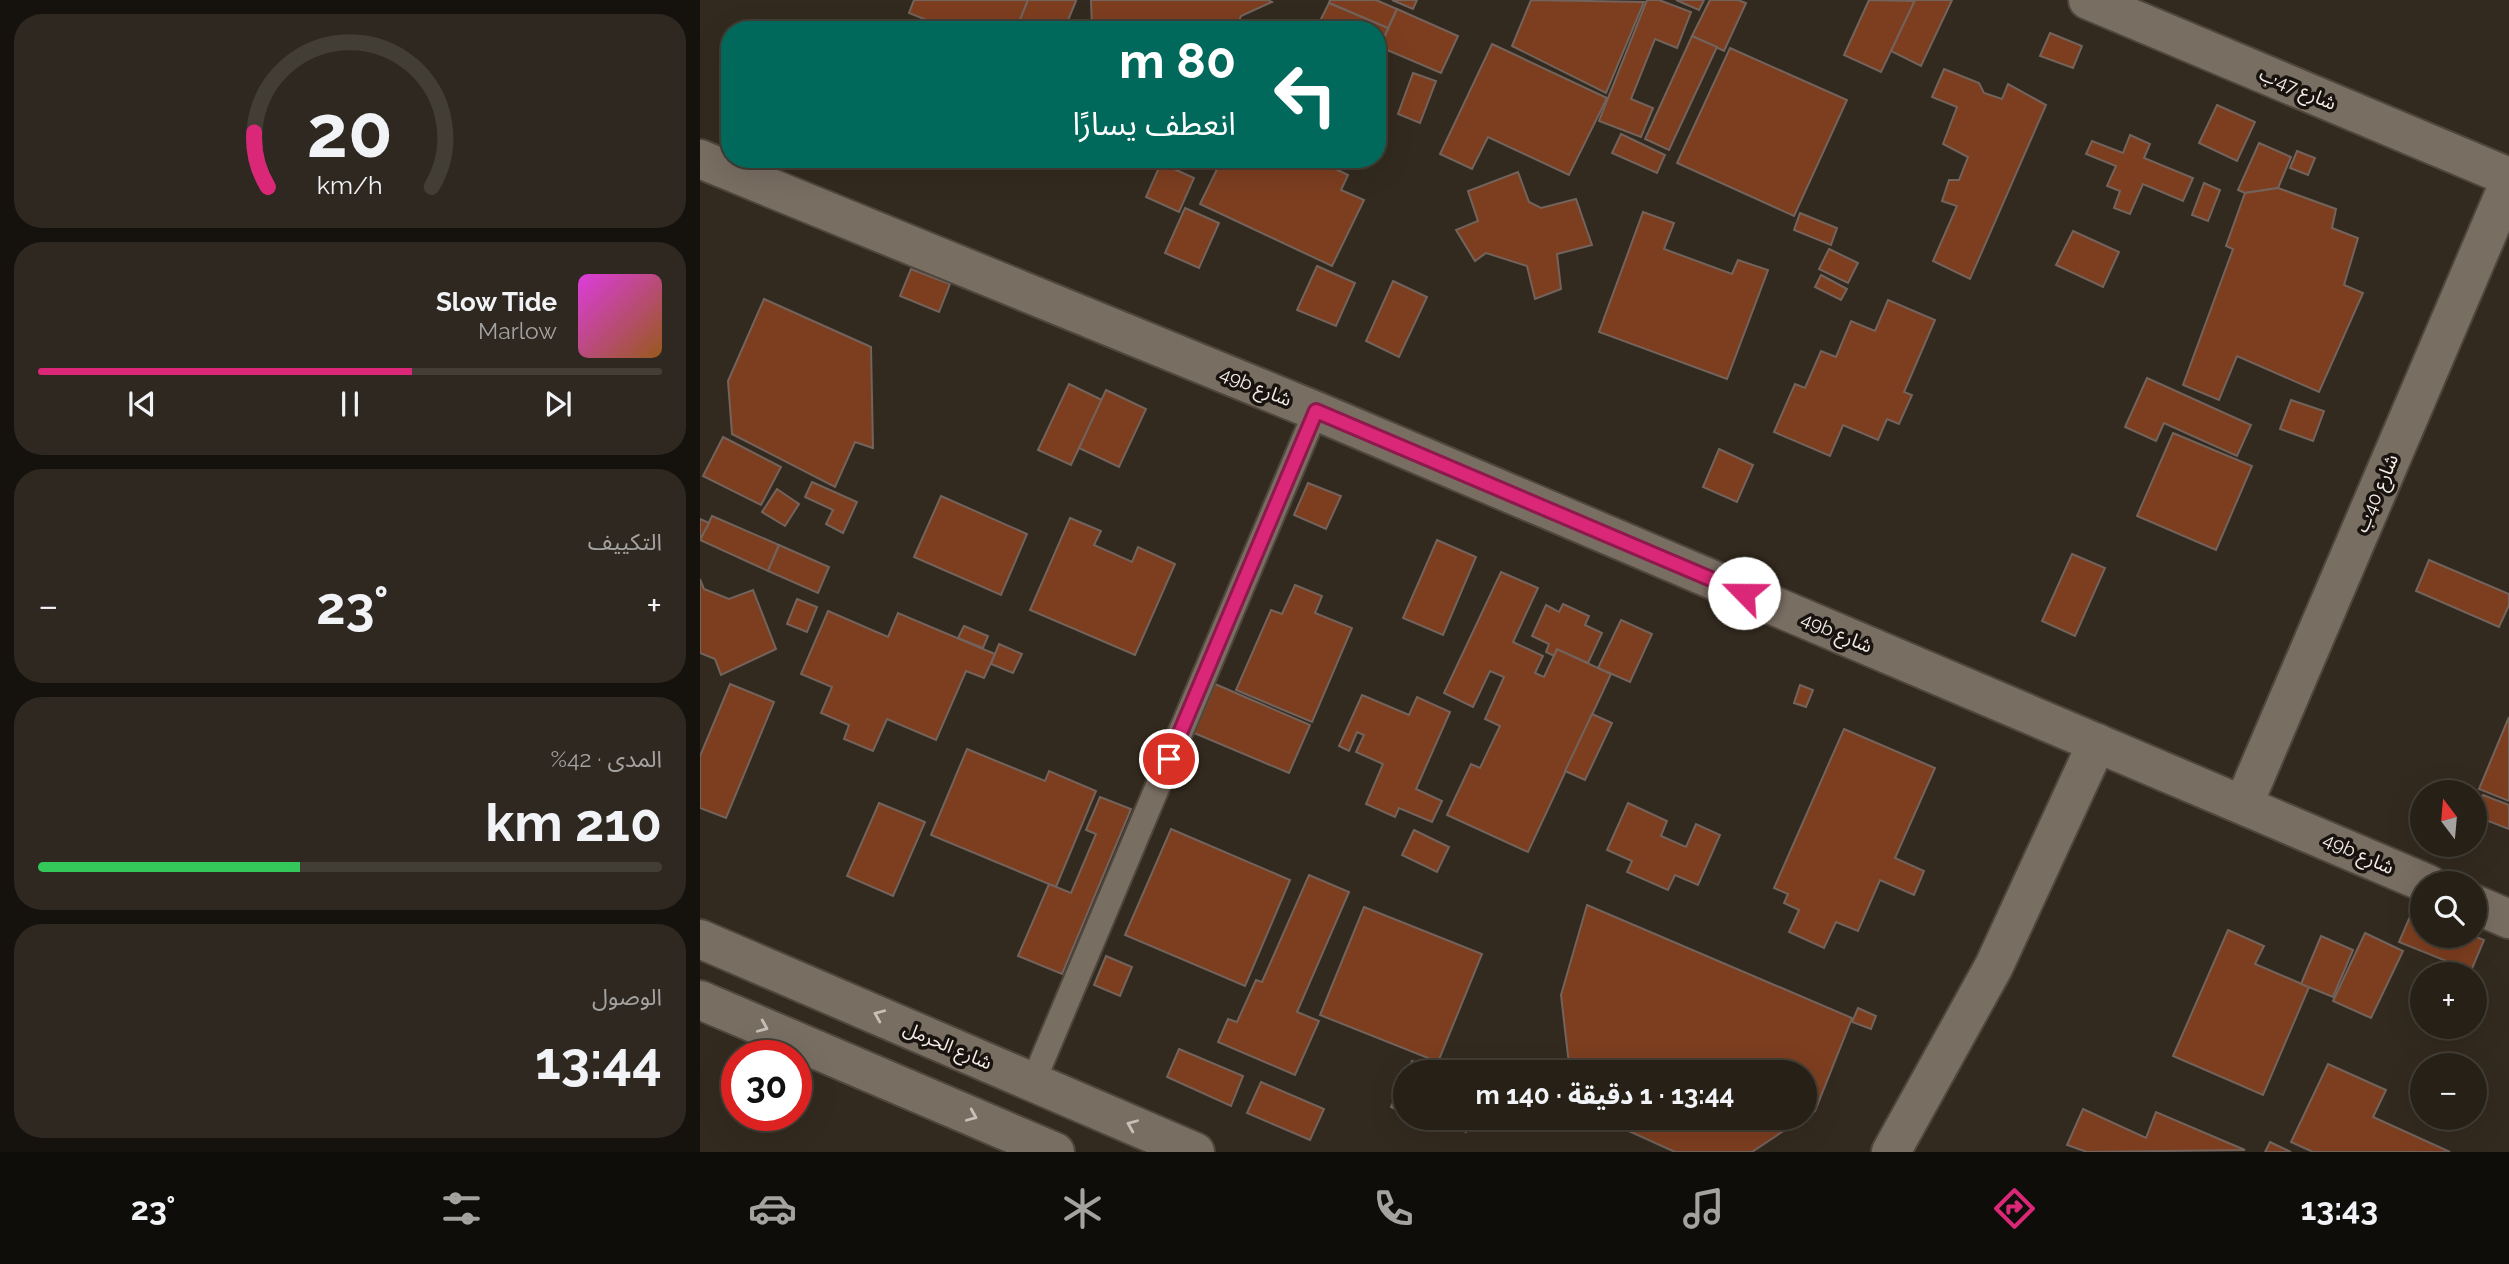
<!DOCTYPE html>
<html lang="ar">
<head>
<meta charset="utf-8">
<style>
	:root { --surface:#262017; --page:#2e2820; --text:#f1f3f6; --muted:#a4a3a1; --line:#423e36; --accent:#db2777 }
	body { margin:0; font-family:Raleway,"Noto Sans Arabic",sans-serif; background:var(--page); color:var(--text); direction:rtl; height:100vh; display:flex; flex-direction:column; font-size:26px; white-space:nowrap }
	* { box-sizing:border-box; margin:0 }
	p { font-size:23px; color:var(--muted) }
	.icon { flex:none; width:38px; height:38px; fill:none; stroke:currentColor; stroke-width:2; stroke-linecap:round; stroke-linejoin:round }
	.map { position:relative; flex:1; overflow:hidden; direction:ltr }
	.sheet { display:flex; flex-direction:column; gap:14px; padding:14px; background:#15120d; width:700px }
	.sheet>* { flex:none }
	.guide { position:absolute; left:21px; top:21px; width:665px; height:147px; border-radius:28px; box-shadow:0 7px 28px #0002,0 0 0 2px var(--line); direction:rtl; background:#00695c; color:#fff; overflow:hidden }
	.needle { width:46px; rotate:344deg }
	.buttons { position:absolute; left:1710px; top:780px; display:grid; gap:14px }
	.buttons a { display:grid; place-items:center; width:77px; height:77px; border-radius:50%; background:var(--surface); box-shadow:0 7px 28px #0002,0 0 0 2px var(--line); font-size:35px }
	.speed { position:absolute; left:21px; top:1040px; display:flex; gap:14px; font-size:35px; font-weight:700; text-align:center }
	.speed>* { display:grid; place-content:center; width:91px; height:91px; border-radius:50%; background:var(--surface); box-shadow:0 7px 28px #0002,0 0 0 2px var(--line); line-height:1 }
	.speed .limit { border:10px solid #d22; background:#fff; color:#111 }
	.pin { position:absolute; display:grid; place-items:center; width:60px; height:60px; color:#fff; margin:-30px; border:4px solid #fff; border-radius:50%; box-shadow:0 2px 7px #0007 }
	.me { position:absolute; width:77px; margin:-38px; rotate:293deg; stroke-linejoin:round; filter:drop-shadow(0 0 5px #0008) }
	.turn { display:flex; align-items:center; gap:24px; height:147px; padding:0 35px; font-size:32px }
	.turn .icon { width:91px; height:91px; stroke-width:2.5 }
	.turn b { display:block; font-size:49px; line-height:60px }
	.big { font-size:52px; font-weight:700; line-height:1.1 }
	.sheet .card { flex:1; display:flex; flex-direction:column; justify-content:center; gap:10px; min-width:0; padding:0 24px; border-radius:28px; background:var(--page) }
	.sheet .dial { align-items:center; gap:0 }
	.dial svg { height:182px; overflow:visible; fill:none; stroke:var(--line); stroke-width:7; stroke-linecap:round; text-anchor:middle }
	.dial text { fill:var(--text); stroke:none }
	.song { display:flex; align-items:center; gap:21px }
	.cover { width:84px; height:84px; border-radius:10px; background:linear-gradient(135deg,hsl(300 70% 55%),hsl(30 70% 35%)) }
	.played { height:7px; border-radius:4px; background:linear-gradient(90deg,var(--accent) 60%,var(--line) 60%) }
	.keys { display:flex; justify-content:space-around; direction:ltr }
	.heat { display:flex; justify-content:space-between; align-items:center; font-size:38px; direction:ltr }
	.charge { height:10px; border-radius:5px; background:linear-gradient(90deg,#34c759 42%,var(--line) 0) }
	.trip { position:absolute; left:693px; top:1060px; width:424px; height:70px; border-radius:35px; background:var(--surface); box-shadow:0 7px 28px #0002,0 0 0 2px var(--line); font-weight:700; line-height:70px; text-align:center; direction:rtl }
	.dock { display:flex; height:112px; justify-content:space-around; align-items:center; background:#0f0d09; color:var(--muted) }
	.dock .icon { width:49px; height:49px }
	.dock .selected { color:var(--accent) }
	.dock b { font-size:32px; color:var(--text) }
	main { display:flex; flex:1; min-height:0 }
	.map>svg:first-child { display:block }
	.building { fill:#7d3e1f; stroke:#72635c; stroke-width:2 }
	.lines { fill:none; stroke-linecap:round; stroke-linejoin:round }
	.lane-casing { stroke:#4f463d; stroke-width:28 }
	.street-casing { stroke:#4f463d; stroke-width:42 }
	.secondary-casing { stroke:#4f463d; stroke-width:42 }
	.lane { stroke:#796e62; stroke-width:24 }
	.street { stroke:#796e62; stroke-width:38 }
	.secondary { stroke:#796e62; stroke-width:38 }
	.oneway { stroke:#c8c0b7 }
	.route-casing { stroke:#8e194d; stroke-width:18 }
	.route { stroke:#db2777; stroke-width:12 }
	.labels { text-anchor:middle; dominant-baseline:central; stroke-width:7; stroke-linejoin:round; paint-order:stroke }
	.street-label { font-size:19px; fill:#f2ece5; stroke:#18130f }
</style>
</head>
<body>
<main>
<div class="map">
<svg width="1809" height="1152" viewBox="0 0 1809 1152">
	<rect width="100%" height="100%" fill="#332a1f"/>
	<g class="building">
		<path d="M214,0H328L316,30H251L209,13Z"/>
		<path d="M328,0H374L376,1L364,30H316Z"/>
		<path d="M391,0H568L572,2L541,16L535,30H392Z"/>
		<path d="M630,0H676L697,9L688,28L629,3Z"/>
		<path d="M692,0H717L713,9Z"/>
		<path d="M831,0L944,2L906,93L812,46Z"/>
		<path d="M947,0H959L991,12L977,48L955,39L931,99L953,108L941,137L899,121Z"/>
		<path d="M976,0H1004L999,10Z"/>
		<path d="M1010,0H1038L1046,3L1024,51L992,36Z"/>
		<path d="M1169,0L1215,1L1181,72L1144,55Z"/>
		<path d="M1252,0L1221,66L1191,51L1215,0Z"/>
		<path d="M629,3L688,28L680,47L677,45V30H641L620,21Z"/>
		<path d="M697,9L758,36L741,73L680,47Z"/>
		<path d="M1350,33L1382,46L1373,68L1340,56Z"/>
		<path d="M992,36L1017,47L969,150L945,139Z"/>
		<path d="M792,44L907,98L869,175L788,137L772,169L740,154Z"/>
		<path d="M1030,48L1147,100L1094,216L977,163Z"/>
		<path d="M1244,69L1279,83L1284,93L1302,99L1308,84L1346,105L1270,279L1233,261L1257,206L1242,201L1249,180H1259L1268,157L1243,144L1257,107L1232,97Z"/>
		<path d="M713,73L736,81L720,123L698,114Z"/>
		<path d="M1517,105L1555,122L1537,161L1499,143Z"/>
		<path d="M921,134L965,155L957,173L912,153Z"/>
		<path d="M1430,135L1450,144L1444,158L1493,178L1483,201L1443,184L1430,214L1414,208L1420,191L1407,186L1416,166L1386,154L1392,141L1423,153Z"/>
		<path d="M1559,143L1591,157L1578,188L1545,193L1538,190Z"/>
		<path d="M1597,151L1615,158L1608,175L1590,168Z"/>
		<path d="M522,159H615L648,175L641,190L664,200L632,266L500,204Z"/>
		<path d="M461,163L494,178L479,212L446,197Z"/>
		<path d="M818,172L829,202L841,208L876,199L892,245L857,254L861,289L835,299L827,266L786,253L775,261L756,230L778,221L768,191Z"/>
		<path d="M1504,183L1520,190L1508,221L1492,215Z"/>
		<path d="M1578,188L1636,209L1632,228L1658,238L1644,285L1663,293L1619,392L1537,356L1519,400L1483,385L1533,249L1526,246L1545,193Z"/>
		<path d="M485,208L519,223L499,268L465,253Z"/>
		<path d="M943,212L974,223L964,249L1032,274L1038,260L1068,270L1027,379L899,332Z"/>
		<path d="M1100,213L1137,228L1131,245L1094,230Z"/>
		<path d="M1373,231L1419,252L1403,287L1356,265Z"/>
		<path d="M1129,249L1158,263L1148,283L1119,269Z"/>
		<path d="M617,266L655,283L636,326L597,310Z"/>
		<path d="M211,269L250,284L239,312L200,296Z"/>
		<path d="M1121,275L1147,289L1141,300L1115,287Z"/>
		<path d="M693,281L727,297L699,357L666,341Z"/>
		<path d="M64,299L171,347L173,448L155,442L135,487L32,434L28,381Z"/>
		<path d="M1188,300L1235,320L1204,392L1212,395L1199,424L1187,419L1178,440L1143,425L1130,456L1074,432L1095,384L1105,388L1121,351L1136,357L1151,321L1175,331Z"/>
		<path d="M1447,378L1551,425L1537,456L1464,423L1456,441L1425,427Z"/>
		<path d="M369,384L402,400L371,465L338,450Z"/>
		<path d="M406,390L446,409L419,467L379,448Z"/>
		<path d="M1591,400L1624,411L1613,441L1580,429Z"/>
		<path d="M1473,433L1552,466L1516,550L1437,516Z"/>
		<path d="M23,437L81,467L61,505L3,476Z"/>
		<path d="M1019,449L1053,465L1037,502L1003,487Z"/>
		<path d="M112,482L157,502L143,533L126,524L133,510L105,497Z"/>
		<path d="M608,483L641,496L626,529L594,515Z"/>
		<path d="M77,489L99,504L85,526L62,512Z"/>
		<path d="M241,496L327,534L301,595L214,557Z"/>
		<path d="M12,516L79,545L68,571L0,540Z"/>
		<path d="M370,518L401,531L394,545L432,562L438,547L475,564L435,655L330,610Z"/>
		<path d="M0,519L9,523L0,540Z"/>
		<path d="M737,540L776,557L743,635L703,618Z"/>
		<path d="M79,545L129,567L118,593L68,571Z"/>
		<path d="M1372,554L1405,568L1375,636L1342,621Z"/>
		<path d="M1729,560L1809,594V605L1799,627L1716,591Z"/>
		<path d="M801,572L838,588L813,642L843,656L835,673L844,677L857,649L911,674L828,852L747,815L771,764L780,768L800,726L785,719L804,677L790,671L773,707L744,693Z"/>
		<path d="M0,579L4,589L29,599L53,590L76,649L21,675L15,659L0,653Z"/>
		<path d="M595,585L622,596L615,613L652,628L612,722L536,690L571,610L582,614Z"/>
		<path d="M97,599L117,607L107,632L87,624Z"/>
		<path d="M863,604L889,616L885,625L902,633L888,663L857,649L854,656L846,652L849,644L832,636L846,605L859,612Z"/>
		<path d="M128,611L188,637L198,613L295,654L284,678L266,671L236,740L187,719L173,751L144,739L149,725L121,713L132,687L101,674Z"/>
		<path d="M921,620L952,634L930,682L898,668Z"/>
		<path d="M264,626L288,636L283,648L258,638Z"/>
		<path d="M299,644L322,654L313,673L291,664Z"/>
		<path d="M30,684L74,702L26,818L0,808V756Z"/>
		<path d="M515,684L610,725L589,773L494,733Z"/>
		<path d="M1100,685L1113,690L1106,707L1094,703Z"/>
		<path d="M662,695L709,715L717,697L750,712L716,789L742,801L732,822L699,808L695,817L666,804L683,764L656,752L664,735L657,732L649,751L639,746Z"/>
		<path d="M892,714L912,723L885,780L865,771Z"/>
		<path d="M1809,717V801L1779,789Z"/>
		<path d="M1144,729L1235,768L1195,858L1224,871L1214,895L1180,880L1158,931L1136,922L1124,948L1089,932L1099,910L1084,903L1088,894L1074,888Z"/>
		<path d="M267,749L345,781L349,771L396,791L356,887L231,835Z"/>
		<path d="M1783,795L1809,805V829L1775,816Z"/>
		<path d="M400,797L431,809L362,974L318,956L349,884L371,893L396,834L386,830Z"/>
		<path d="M179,803L225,822L193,896L147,876Z"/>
		<path d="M928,803L967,821L961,836L986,847L996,824L1020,835L998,885L975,875L968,890L927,872L932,861L907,850Z"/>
		<path d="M471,829L590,880L545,986L425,935Z"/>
		<path d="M714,830L749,847L737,872L702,855Z"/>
		<path d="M609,875L649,892L597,1012L619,1021L595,1075L518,1042L528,1019L537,1022L556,980L562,982Z"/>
		<path d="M887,905L1152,1018L1115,1111L1104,1118V1073H870L861,995Z"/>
		<path d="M664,907L782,954L738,1062L620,1015Z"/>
		<path d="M1712,912L1722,916V936H1774L1784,940L1771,971L1699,942Z"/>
		<path d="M1528,930L1564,946L1555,964L1609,987L1563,1095L1473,1056Z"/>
		<path d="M1665,933L1703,951L1671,1018L1633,1001Z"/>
		<path d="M1621,936L1653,950L1633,997L1601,984Z"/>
		<path d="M406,956L432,967L420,996L394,985Z"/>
		<path d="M1158,1008L1176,1016L1171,1029L1152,1022Z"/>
		<path d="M479,1049L543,1076L531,1106L467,1077Z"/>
		<path d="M760,1060L789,1073H754Z"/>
		<path d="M712,1061L738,1073H707Z"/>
		<path d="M1628,1064L1686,1090L1673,1117L1750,1152H1613L1591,1142Z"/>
		<path d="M705,1076V1114L691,1107Z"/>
		<path d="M561,1082L624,1109L610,1140L547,1113Z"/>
		<path d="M1383,1109L1446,1138L1456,1112L1545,1150L1387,1152L1367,1145Z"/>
		<path d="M714,1118H732L729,1125Z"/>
		<path d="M735,1118H772L766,1132Z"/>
		<path d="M900,1118H1103L1052,1152H975Z"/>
		<path d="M1570,1142L1591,1152H1565Z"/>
	</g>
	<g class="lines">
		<defs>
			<path id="lane" d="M333,1082L616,411"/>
			<g id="street">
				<path d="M1388,0L1809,177"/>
				<path d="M0,159L616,411L1728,884"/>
				<path d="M1544,803L1809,183"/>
				<path d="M1774,904L1809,919"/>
				<path d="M1191,1152L1294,966L1397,743"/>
			</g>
			<g id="secondary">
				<path d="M0,939L495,1152"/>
				<path d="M0,1000L355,1152"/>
			</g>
		</defs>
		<use href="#lane" class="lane-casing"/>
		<use href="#street" class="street-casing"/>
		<use href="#secondary" class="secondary-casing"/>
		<use href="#lane" class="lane"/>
		<use href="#street" class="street"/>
		<use href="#secondary" class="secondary"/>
	</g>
	<defs><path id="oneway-chevron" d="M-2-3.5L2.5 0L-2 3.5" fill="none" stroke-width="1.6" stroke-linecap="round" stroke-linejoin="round" transform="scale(1.75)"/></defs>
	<g class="oneway">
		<use href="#oneway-chevron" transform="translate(179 1015) rotate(-157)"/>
		<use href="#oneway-chevron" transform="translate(63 1027) rotate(23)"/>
		<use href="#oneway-chevron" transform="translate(272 1116) rotate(23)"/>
		<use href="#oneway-chevron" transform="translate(432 1125) rotate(-157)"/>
	</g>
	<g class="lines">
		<defs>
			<path id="route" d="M469,759L616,411L1044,593"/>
		</defs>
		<use href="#route" class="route-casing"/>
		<use href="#route" class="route"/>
	</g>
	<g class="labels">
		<g class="street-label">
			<text transform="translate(1598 88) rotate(23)">شارع 47ب</text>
			<text transform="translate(556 386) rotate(22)">49b شارع</text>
			<text transform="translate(1676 493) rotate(-67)">شارع 40ب</text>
			<text transform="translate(1137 632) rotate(23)">49b شارع</text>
			<text transform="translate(1659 853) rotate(24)">49b شارع</text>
			<text transform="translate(248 1045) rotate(23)">شارع الحرمل</text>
		</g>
	</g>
</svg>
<div class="buttons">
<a><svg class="needle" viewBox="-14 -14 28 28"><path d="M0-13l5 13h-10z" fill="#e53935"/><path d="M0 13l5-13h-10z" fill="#a4a3a1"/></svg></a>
<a><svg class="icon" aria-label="search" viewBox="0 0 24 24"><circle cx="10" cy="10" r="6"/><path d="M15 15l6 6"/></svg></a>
<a>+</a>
<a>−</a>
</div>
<div class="speed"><div class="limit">30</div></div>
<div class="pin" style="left:469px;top:759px;background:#d93025"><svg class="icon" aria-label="arrive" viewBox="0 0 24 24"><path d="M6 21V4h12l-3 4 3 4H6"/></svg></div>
<svg class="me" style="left:1044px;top:593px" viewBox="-20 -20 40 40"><circle r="19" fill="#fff"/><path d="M0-13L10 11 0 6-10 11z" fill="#db2777"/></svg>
<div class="trip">13:44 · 1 دقيقة · 140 m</div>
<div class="guide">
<div class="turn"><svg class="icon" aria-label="left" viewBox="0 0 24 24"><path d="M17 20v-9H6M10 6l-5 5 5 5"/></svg><div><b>80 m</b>انعطف يسارًا</div></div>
</div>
</div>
<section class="sheet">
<div class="card dial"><svg viewBox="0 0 100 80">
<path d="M14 69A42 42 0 1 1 86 69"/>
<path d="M14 69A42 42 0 0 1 8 45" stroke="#db2777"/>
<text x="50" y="56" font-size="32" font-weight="700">20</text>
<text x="50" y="72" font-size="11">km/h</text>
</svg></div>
<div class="card">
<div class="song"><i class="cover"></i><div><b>Slow Tide</b><p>Marlow</p></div></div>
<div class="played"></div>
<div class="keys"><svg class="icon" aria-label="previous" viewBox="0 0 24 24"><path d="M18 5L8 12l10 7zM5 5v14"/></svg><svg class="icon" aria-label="pause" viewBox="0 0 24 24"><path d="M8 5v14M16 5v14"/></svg><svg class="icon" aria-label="next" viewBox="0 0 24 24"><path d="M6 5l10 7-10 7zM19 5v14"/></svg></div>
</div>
<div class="card"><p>التكييف</p>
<div class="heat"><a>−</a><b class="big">23°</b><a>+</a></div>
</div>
<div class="card"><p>المدى · 42%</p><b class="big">210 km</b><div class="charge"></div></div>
<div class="card"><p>الوصول</p><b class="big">13:44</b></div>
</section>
</main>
<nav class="dock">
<b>13:43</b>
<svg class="icon selected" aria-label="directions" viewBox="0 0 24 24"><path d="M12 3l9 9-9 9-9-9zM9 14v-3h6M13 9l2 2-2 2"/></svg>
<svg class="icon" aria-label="music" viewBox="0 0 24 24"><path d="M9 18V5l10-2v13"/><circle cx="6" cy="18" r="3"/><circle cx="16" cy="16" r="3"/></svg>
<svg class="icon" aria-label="phone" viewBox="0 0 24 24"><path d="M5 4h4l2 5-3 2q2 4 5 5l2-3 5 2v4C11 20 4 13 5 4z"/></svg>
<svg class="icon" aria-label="climate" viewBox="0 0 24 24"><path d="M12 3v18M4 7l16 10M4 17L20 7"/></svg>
<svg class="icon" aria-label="car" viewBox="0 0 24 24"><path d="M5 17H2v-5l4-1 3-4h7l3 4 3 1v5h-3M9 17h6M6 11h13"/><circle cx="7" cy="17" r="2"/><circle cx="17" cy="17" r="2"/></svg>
<svg class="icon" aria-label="filters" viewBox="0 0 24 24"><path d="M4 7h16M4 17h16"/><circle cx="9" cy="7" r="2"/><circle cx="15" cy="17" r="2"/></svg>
<b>23°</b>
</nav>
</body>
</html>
